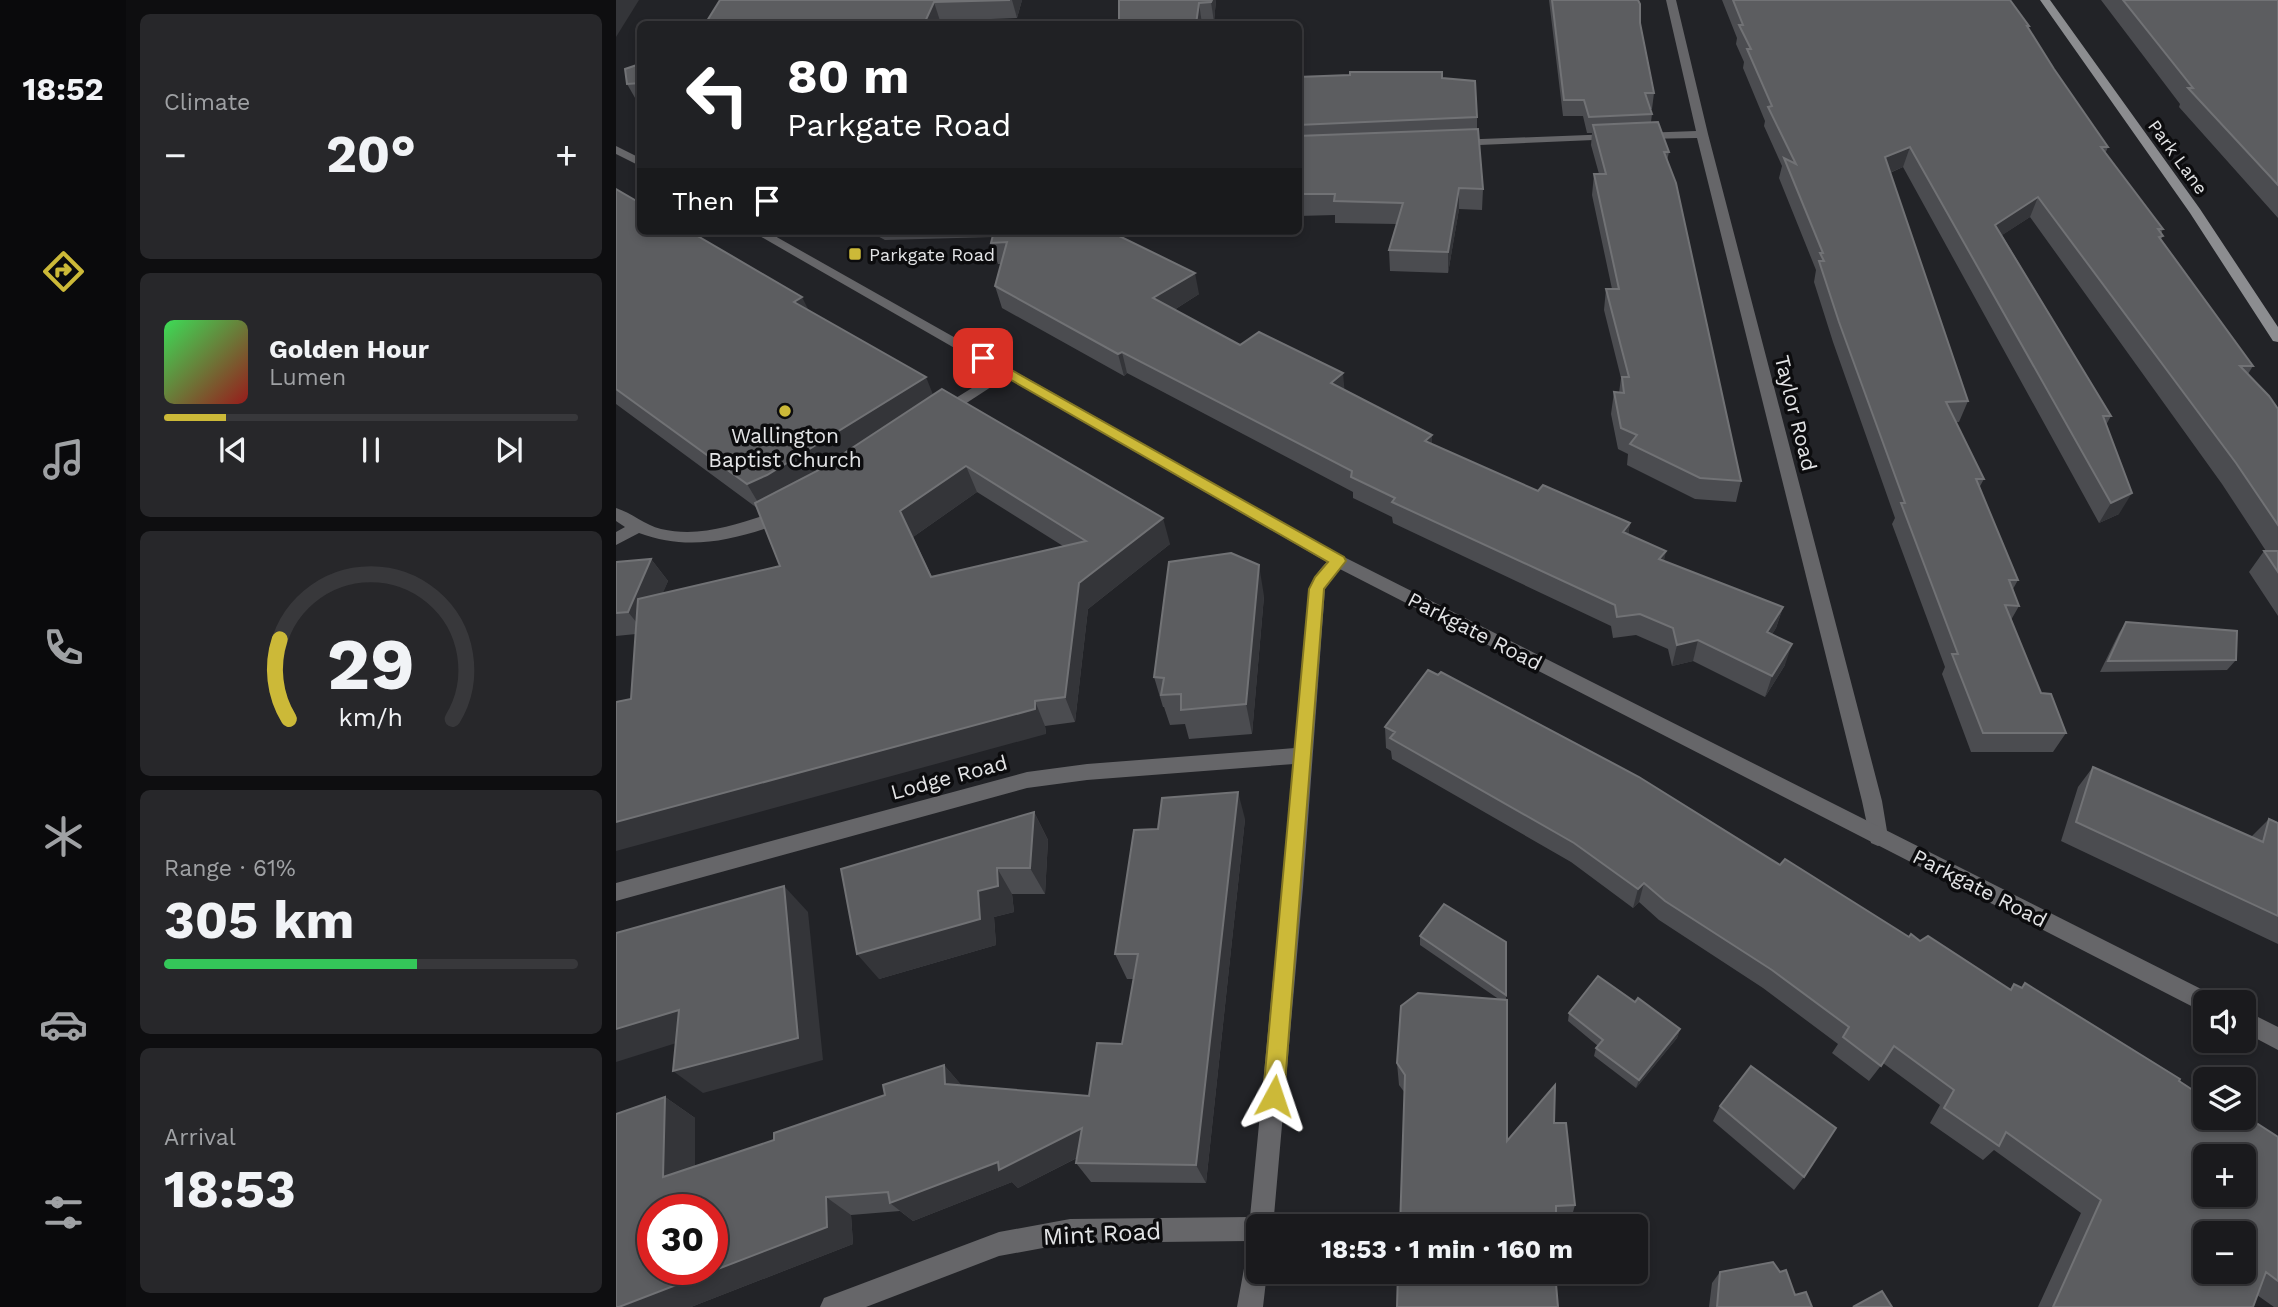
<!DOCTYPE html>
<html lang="en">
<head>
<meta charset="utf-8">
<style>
	:root { --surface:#1a1a1d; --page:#27272a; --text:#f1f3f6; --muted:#9fa1a4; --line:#38383b; --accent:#ccb938 }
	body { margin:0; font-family:"Work Sans",sans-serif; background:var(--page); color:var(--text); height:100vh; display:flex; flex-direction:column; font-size:26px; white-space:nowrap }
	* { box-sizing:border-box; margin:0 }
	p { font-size:23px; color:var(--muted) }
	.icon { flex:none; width:38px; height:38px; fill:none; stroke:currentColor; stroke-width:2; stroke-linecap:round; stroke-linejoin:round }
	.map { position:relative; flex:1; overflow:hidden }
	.drawer { display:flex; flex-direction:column; gap:14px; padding:14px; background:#0e0e10; width:490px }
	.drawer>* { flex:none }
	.banner { position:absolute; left:21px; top:21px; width:665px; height:214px; border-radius:10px; box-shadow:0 4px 10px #0003,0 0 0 2px var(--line); background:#202124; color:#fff; overflow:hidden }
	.buttons { position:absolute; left:1577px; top:990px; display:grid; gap:14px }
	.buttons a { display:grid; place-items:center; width:63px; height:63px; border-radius:10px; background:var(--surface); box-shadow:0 4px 10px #0003,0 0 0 2px var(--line); font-size:35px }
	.speed { position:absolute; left:21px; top:1194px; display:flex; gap:14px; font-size:35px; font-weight:700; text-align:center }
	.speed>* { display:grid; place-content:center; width:91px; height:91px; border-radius:50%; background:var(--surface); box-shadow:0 4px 10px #0003,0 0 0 2px var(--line); line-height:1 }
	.speed .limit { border:10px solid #d22; background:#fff; color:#111 }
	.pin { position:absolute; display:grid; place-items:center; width:60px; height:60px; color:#fff; margin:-30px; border-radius:14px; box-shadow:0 4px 10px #0006 }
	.me { position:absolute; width:77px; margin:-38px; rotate:5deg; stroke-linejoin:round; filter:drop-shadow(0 0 5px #0008) }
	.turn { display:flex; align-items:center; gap:24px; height:147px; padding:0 35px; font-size:32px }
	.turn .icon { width:91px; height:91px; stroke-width:2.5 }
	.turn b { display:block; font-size:49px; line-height:60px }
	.then { display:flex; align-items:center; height:66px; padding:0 35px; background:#0003; gap:14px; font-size:26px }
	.big { font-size:52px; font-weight:700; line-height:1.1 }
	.drawer .card { flex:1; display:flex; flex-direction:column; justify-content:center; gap:10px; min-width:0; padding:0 24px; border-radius:10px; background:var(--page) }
	.drawer .dial { align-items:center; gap:0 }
	.dial svg { height:182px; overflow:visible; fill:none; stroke:var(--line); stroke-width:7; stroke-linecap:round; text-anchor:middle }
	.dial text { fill:var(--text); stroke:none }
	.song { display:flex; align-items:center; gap:21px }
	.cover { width:84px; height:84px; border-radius:10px; background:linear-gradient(135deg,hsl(130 70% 55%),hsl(0 70% 35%)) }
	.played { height:7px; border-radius:4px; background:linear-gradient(90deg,var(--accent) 15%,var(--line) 15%) }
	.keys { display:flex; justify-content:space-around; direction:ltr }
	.heat { display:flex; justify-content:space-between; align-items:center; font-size:38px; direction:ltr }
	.charge { height:10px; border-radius:5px; background:linear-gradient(90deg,#34c759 61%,var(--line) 0) }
	.trip { position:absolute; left:630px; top:1214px; width:402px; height:70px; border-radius:10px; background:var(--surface); box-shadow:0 4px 10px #0003,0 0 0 2px var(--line); font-weight:700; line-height:70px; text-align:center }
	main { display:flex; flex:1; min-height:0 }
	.tab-bar { display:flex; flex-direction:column; width:126px; justify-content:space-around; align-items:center; background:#0a0a0c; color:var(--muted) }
	.tab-bar .icon { width:49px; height:49px }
	.tab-bar .selected { color:var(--accent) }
	.tab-bar b { font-size:32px; color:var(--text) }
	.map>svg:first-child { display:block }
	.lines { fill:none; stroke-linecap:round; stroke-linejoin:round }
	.minor { fill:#666669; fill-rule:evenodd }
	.tertiary { fill:#666669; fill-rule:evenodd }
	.secondary { fill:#8c8d90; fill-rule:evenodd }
	.wall { fill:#4b4c50; fill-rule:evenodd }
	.shaded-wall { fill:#343539 }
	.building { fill:#5c5d60; stroke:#717275; stroke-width:2; fill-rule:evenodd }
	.route { fill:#ccb938; stroke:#857824; stroke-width:2 }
	.poi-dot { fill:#ccb938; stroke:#0c0c0e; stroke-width:2.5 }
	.labels { text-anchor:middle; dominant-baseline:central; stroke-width:7; stroke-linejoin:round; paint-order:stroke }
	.far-street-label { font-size:18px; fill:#e3e4e6; stroke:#0c0c0e }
	.far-poi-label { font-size:18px; fill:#e3e4e6; stroke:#0c0c0e; text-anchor:start }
	.street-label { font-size:21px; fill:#e3e4e6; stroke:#0c0c0e }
	.poi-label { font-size:21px; fill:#e3e4e6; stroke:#0c0c0e }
	.near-street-label { font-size:24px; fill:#e3e4e6; stroke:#0c0c0e }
</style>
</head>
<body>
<main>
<nav class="tab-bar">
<b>18:52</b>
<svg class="icon selected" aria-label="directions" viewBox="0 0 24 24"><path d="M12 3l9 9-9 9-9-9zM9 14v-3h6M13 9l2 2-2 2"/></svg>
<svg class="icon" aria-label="music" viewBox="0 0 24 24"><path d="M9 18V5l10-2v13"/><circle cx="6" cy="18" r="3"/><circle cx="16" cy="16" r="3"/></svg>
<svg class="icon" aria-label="phone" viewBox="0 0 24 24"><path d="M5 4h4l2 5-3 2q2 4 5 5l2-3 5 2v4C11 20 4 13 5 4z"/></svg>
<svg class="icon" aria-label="climate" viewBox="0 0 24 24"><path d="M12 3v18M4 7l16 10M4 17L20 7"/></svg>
<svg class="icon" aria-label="car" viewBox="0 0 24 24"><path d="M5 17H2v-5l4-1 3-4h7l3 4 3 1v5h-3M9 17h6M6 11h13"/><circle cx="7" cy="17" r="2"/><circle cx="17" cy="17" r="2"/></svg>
<svg class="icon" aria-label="filters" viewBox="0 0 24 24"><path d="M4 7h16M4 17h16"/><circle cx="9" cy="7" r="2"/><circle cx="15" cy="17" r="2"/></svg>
</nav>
<section class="drawer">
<div class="card"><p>Climate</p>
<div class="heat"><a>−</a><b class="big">20°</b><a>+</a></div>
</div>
<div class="card">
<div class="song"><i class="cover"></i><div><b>Golden Hour</b><p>Lumen</p></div></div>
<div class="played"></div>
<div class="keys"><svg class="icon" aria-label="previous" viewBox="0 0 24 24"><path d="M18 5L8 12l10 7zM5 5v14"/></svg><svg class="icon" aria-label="pause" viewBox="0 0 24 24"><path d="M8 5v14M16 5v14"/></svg><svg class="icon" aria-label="next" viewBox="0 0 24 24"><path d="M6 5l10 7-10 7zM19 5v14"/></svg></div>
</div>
<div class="card dial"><svg viewBox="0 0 100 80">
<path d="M14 69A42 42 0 1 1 86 69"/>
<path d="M14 69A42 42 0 0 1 10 34" stroke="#ccb938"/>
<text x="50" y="56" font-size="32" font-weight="700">29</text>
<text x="50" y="72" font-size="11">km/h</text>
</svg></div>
<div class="card"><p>Range · 61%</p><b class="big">305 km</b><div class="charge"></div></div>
<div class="card"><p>Arrival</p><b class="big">18:53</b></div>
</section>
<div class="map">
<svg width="1662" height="1307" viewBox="0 0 1662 1307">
	<rect width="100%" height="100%" fill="#222327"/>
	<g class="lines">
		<g class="minor">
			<path d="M1050,0H1060L1092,134L1266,801L1272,837L1269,843L1262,846L1255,843L1246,801L1081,138L1025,139L1019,136L1025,133L1080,131Z"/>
			<path d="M997,134L1003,137L1001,139L840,146L834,143L840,140Z"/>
			<path d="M390,367L397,371L395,374L332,415H322L320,412L322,409Z"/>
			<path d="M0,508C16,513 29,525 45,529C89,539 128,521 169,509L177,515C171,523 157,526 148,529C105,543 66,549 23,533L0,545V532L9,527L0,521Z"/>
			<path d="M722,555L730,561L709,589L687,887L657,1227H642V1272H651L647,1307H621L633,1241L454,1243L383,1256L250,1307H204L208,1298L383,1232L454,1219L634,1217L678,764L471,780L411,788L0,901V883L411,772L471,764L679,748L693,589C698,576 709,560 722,555Z"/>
		</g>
		<g class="tertiary">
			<path d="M0,146L24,158V166L0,154Z"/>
			<path d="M135,231H150L728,557L1599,996L1602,1003H1589V1013L1583,1010L716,565Z"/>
			<path d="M1628,1010L1662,1027V1050L1628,1032Z"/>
		</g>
		<path class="secondary" d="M1424,0H1434L1584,209L1662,327V342L1657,341L1574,213Z"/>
	</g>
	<g class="wall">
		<path d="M104,0H406L401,18L324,21Z"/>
		<path d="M503,0H600L598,22L586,23Z"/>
		<path d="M933,0H1022L1024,23L1038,93L1036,109H1034L1036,114L1035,122L1053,152L1051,161L1125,481L1120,502L1079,499L1011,465L1012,454L1002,449L995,414L998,392L1003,393L1005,378L988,310L990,289H996L976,195L978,174H983L975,145L976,133H971L967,116H947Z"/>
		<path d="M1106,0H1394L1413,26L1412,29L1438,69L1492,147L1489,154L1547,229L1545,234L1547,236L1545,239L1637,366L1632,374L1662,409V616L1633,572L1648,551H1650L1606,484L1414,217L1386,235L1495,416L1490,425L1503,514L1483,523L1287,167L1274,173L1352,401L1343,422H1340L1368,479L1363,488L1402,580L1397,589L1403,606L1395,620L1425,693L1450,733L1437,752H1355L1326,674L1329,667L1276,524L1279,518L1217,342L1198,282L1200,270L1163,178L1166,166L1148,126L1149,121L1127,68L1128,62L1120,44L1121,38Z"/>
		<path d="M1485,0H1662V218L1563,107L1564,104Z"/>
		<path d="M24,64V103H22L11,84Z"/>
		<path d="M682,77L826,78L861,117V129L867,189L866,210L843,209L832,273L774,271L773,250L781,224L719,223V215L682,216Z"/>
		<path d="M0,189L193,311L317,395L554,544L472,609L459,722L429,726L430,734L15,699L20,634L0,636V562L35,559L52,581L46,594L164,566L141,508L0,404ZM361,492L447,546L316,577L297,537Z"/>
		<path d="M252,231H493L583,294L558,310L624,345L729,390L816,444L922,491L1014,523L1012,535L1048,561L1167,607L1160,628L1156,634L1169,665L1149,697L1077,661L1056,666L1052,649L1020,635L997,638L995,626L777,523L776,517L737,498V492L511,373L508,376L386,308L379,286L385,264H382L375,243L377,237L269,240Z"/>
		<path d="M648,596L636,734L573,739L569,724L554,725L548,707H547L538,677Z"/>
		<path d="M1510,622L1620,660L1611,670L1484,672L1503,633Z"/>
		<path d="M769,727L1164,865L1293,937L1304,941L1394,989L1398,984L1405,988L1409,983L1563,1081L1589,1118L1662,1137V1307H1658L1641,1295L1637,1307H1422L1465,1213L1378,1150L1367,1160L1314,1123L1324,1105L1267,1063L1253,1081L1216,1053L1222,1044L1147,988L1043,920L1023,902L1017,908L955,862L776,759L775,751L770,748Z"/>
		<path d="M1477,767L1635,837L1653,819L1662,823V944L1445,841L1462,787Z"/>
		<path d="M418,812L432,840L429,894H396L398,912L378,917L380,945L263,979Z"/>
		<path d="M629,819L590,1183L475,1182L460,1163L461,1158L402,1188L396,1182L297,1221L284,1211L235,1215L237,1244L75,1307H0L49,1097L79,1118V1166L158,1140L269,1095L328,1065L346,1086L473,1096L506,1044L518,979H511L499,954L542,829Z"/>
		<path d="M804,936L890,995L891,1141L938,1123L959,1205L954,1223H940L789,1093L783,1085L781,1063L884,1000L804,945Z"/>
		<path d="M1019,1002L1064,1029L1061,1038L1020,1088L978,1056L980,1048L982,1046L952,1021L953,1013Z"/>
		<path d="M1104,1106L1188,1177L1178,1190L1097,1121Z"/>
		<path d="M1104,1272L1179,1295L1196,1307H1093L1096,1283Z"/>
	</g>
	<g class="shaded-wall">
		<path d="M0,0H23L0,37Z"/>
		<path d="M396,0H406L401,18Z"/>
		<path d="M596,0H600L598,22L595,2Z"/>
		<path d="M318,2L324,21L322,24H308Z"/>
		<path d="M583,3L586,24H580Z"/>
		<path d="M1294,147L1287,167L1263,177L1269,157Z"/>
		<path d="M843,188V209L832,273V252Z"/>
		<path d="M1422,197L1414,217L1371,245L1379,225Z"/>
		<path d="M579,273L583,294L542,320L537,298Z"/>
		<path d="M186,297L201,327L178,302Z"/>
		<path d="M506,352L511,373L508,376L502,354Z"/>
		<path d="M727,373L729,395L715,383Z"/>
		<path d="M310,377L322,407L149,514L131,484Z"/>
		<path d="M816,435V457L809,441Z"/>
		<path d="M350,466L361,492L297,537L327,603L284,511Z"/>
		<path d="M1516,493L1503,514L1483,523L1495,503Z"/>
		<path d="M547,518L554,544L472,609L459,722L449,697L463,583Z"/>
		<path d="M1014,523L1010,545L1007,532Z"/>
		<path d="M1050,551L1046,573L1043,559Z"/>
		<path d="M35,559L52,581L30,634L12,612Z"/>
		<path d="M643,565L648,596L636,734L630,704Z"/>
		<path d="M1167,607L1160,628L1145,653L1151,632Z"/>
		<path d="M1082,640L1077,661L1056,666L1061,645Z"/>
		<path d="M1176,644L1169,665L1149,697L1156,676Z"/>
		<path d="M419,701L429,726L430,734L0,851V822Z"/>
		<path d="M622,792L629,819L590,1183L580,1165Z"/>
		<path d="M418,812L432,840L429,894L414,868Z"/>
		<path d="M381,868L396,894L398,912L378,917L380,945L263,979L241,954L362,891Z"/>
		<path d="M1028,883L1023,902L1017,908L1022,889Z"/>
		<path d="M168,886L192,912L207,1060L87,1093L57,1071Z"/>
		<path d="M63,1010L92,1033L0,1062V1029Z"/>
		<path d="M1064,1029L1061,1038L1020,1088L1023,1080Z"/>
		<path d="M328,1065L347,1087L329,1084Z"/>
		<path d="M49,1097L79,1118V1195L47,1177Z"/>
		<path d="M466,1128L480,1148L402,1188L396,1182L297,1221L274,1203Z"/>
		<path d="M210,1197L235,1215L237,1244L75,1307H3Z"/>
	</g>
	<g class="building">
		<path d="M104,0H394L318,2L308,24H92L91,21Z"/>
		<path d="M503,0H596L595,2L583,3L580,24H503Z"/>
		<path d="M936,0H1022L1024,4V23L1038,93H1029L1036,114L973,117L968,100H948Z"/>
		<path d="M1117,0H1394L1413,26H1411L1438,69L1492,147H1485L1547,229H1542L1547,236L1543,237L1637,366H1624L1653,396L1662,409V525L1620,463L1422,197L1379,225L1495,416H1487L1516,493L1495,503L1294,147L1269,157L1352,401L1330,402L1368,479H1360L1402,580H1393L1403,606L1389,605L1425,693L1435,694L1450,733H1367L1336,654H1342L1285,503H1289L1223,322L1203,261H1208L1204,253H1207L1168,158L1180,164L1152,107L1156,106L1131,49H1135L1123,25H1127Z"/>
		<path d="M1507,0H1662V185L1572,88H1577Z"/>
		<path d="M24,64V83L11,84L9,69Z"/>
		<path d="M734,72H826V78L859,81L861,117L682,125V77L734,75Z"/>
		<path d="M1042,122L1053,152H1048L1060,183L1125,481L1084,478L1014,444L1021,435L1005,428L998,392L1008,393L1006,377H1013L990,289H1003L978,174H990L977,125Z"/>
		<path d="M862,129L867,189L843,188L832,252L773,250L787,203L718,201L719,194H682V136Z"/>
		<path d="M0,189L24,203V231H73L186,297L178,302L310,377L151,475L131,484L0,389Z"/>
		<path d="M378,231H493L579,273L537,298L624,345L643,332L727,373L715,383L816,435L809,441L922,491L927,485L1014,523L1007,532L1050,551L1043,559L1167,607L1151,632L1176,644L1156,676L1082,640L1061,645L1057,628L1024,614L1001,617L999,605L776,502L779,498L735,477L736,471L506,352L502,354L379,286L391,242L375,243Z"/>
		<path d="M326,389L547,518L463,583L449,697L419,701V709L0,822V702L15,699L22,599L164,566L139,503L201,471ZM350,466L470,541L315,577L284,511Z"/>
		<path d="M1648,551H1662V572Z"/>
		<path d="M615,553L643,565L630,704L565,710V694L545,695L548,678L538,677L553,562Z"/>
		<path d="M35,559L12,612L0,613V562Z"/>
		<path d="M1510,622L1621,631L1620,660L1492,661Z"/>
		<path d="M812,670L822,675L825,672L1023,777L1164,865L1169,859L1293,937L1295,934L1304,941L1312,936L1395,990L1398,984L1406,988L1409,983L1564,1079L1563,1081L1589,1098V1118H1628V1115L1662,1137V1281L1650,1272L1637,1307H1437L1485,1200L1390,1132L1383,1146L1328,1108L1338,1090L1278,1046L1265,1066L1227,1037L1233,1027L1156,970L1049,901L1028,883L1022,889L958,843L774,738L779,732L769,727ZM1589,1157H1628V1195H1589ZM1589,1234H1628V1272H1589Z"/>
		<path d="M1477,767L1647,842L1653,819L1662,823V916L1460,822Z"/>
		<path d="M622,792L580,1165L460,1163L466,1128L383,1170L382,1162L274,1203L272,1192L210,1197L211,1227L3,1307H0V1114L49,1097L47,1177L158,1140V1133L269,1095L267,1085L328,1065L329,1084L473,1096L481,1043L506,1044L522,954H499L518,830L542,829L546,798ZM37,1209H96V1269H37Z"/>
		<path d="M418,812L414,868H381L382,886L362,891L364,919L241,954L225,869Z"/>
		<path d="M168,886L182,1038L57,1071L63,1010L0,1029V933Z"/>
		<path d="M828,904L890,942V995L804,936Z"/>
		<path d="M982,976L1019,1002L1022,998L1064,1029L1023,1080L980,1048L987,1040L953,1013Z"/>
		<path d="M802,993L891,1000V1141L939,1085L938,1123H950L959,1205L940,1206V1227H784L789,1075L781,1063L785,1006Z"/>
		<path d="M1135,1066L1220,1128L1188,1177L1104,1106Z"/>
		<path d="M1157,1262L1164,1272L1170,1270L1179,1295L1190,1292L1196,1307H1101L1104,1272Z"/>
		<path d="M782,1272H939L942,1307H781Z"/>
		<path d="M1266,1291L1276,1307H1237Z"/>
	</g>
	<path class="route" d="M367,354L728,557L730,561L708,589L668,1096L665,1103L658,1106L650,1103L647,1096L693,589L699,577L712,562L362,361L360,358Z"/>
	<g class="poi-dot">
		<rect x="232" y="247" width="14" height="14" rx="3.5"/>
		<circle cx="169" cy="411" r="7"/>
	</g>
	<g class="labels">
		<g class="far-street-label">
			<text transform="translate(1562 157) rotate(54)">Park Lane</text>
		</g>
		<g class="far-poi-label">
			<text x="253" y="254">Parkgate Road</text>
		</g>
		<g class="street-label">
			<text transform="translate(1180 413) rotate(76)">Taylor Road</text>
			<text transform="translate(859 631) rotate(27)">Parkgate Road</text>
			<text transform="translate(333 777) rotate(-15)">Lodge Road</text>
			<text transform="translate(1364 888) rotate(27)">Parkgate Road</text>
		</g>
		<g class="poi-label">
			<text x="169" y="435">Wallington<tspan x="169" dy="24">Baptist Church</tspan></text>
		</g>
		<g class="near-street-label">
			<text transform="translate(486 1234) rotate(-3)">Mint Road</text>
		</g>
	</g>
</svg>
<div class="buttons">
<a><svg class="icon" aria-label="sound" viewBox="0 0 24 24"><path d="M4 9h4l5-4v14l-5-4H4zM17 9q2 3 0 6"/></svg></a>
<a><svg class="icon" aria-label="layers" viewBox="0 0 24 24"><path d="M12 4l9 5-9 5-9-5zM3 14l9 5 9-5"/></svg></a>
<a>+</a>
<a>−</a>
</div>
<div class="speed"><div class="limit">30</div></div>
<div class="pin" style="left:367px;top:358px;background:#d93025"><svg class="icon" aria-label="arrive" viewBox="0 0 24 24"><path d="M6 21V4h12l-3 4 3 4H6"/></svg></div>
<svg class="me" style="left:658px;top:1096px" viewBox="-20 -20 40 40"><path d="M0-17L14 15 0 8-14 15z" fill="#ccb938" stroke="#fff" stroke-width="4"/></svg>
<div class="trip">18:53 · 1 min · 160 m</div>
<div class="banner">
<div class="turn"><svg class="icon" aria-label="left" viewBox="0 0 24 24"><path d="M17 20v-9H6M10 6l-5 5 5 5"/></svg><div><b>80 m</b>Parkgate Road</div></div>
<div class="then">Then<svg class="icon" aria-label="arrive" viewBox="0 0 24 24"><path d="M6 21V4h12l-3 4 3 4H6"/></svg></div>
</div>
</div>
</main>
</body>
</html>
